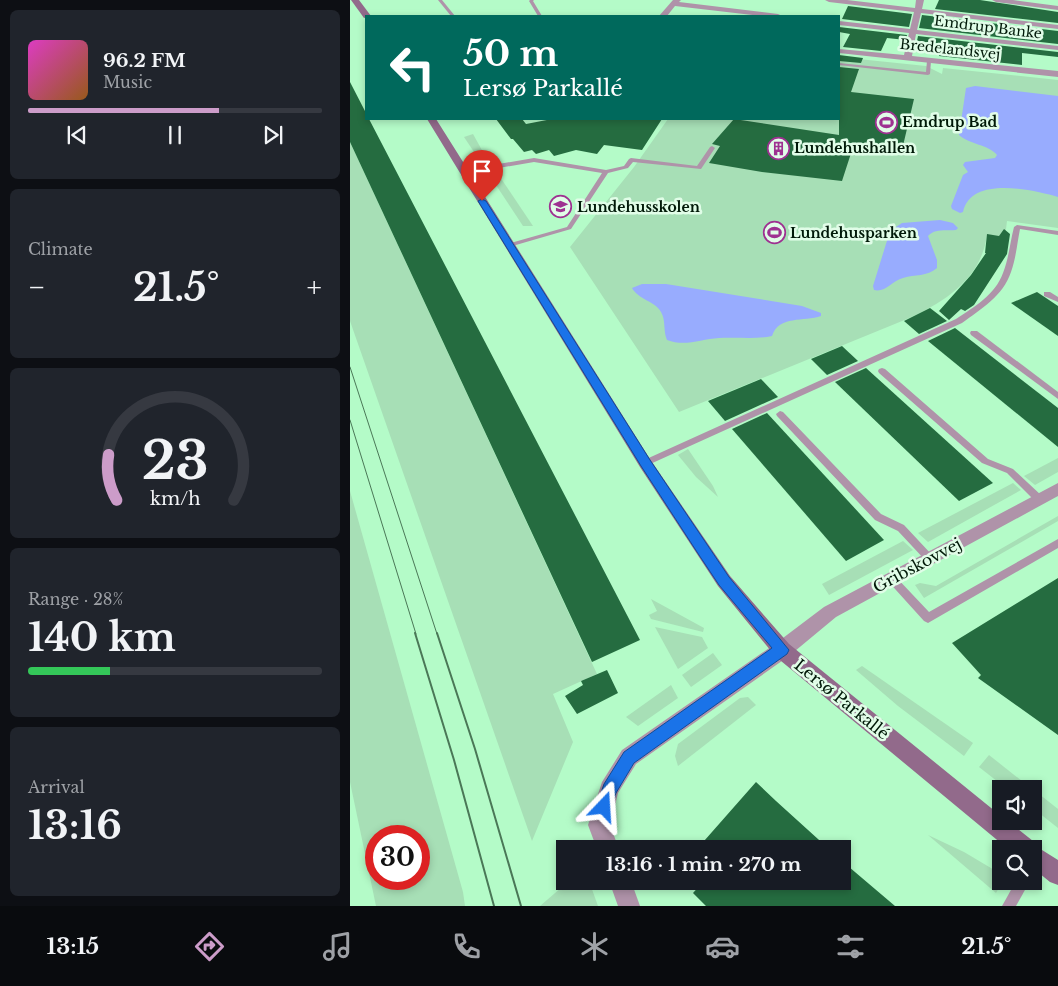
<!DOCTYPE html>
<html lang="en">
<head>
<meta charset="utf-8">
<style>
	:root { --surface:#171b24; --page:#20242c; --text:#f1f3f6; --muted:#9ea1a6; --line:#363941; --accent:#cc9cc9 }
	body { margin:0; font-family:"Libre Baskerville",serif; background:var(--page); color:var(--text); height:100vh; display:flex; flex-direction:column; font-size:19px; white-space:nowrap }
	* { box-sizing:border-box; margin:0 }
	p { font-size:16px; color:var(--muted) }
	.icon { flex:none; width:28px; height:28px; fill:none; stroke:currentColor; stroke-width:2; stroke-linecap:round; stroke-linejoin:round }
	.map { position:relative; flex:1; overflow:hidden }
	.panel { display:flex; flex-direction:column; gap:10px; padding:10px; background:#0d0f14; width:350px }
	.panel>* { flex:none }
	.hud { position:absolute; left:15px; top:15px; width:475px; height:105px; border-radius:0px; box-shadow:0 2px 8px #0003; background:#00695c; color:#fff; overflow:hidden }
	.fabs { position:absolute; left:642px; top:780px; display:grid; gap:10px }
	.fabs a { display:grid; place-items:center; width:50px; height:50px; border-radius:0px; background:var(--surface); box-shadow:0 2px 8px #0003; font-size:25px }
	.speed { position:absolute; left:15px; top:825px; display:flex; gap:10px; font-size:25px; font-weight:700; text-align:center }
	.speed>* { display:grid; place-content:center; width:65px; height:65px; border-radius:50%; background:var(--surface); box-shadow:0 2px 8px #0003; line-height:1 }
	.speed .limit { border:8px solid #d22; background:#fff; color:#111 }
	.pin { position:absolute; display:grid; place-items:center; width:42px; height:42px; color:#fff; margin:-51px -21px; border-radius:50% 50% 50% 0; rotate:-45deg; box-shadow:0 0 5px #0007 }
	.pin .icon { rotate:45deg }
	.me { position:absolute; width:55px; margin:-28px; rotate:20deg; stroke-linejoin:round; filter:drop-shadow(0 0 4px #0008) }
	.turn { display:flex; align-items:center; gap:18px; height:105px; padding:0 15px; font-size:22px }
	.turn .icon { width:65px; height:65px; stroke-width:2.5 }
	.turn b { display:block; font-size:35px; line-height:42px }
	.big { font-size:38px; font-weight:700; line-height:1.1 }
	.panel .card { flex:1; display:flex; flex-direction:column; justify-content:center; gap:8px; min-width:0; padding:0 18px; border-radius:8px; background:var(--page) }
	.panel .dial { align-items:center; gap:0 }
	.dial svg { height:130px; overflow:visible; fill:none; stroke:var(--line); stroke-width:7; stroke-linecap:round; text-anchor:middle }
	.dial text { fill:var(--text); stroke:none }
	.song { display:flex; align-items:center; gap:15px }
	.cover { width:60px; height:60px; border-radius:8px; background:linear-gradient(135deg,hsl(310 70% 55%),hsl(30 70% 35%)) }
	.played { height:5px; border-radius:2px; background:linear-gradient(90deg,var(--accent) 65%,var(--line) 65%) }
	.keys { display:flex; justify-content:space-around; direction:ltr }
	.heat { display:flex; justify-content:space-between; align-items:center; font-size:28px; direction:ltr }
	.charge { height:8px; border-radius:4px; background:linear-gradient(90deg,#34c759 28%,var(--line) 0) }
	.trip { position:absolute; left:206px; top:840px; width:295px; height:50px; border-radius:0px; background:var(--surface); box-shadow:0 2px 8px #0003; font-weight:700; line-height:50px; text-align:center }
	.tab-bar { display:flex; height:80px; justify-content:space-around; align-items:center; background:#090b0e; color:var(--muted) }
	.tab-bar .icon { width:35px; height:35px }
	.tab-bar .on { color:var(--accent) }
	.tab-bar b { font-size:22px; color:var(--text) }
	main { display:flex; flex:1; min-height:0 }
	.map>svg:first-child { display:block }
	.green { fill:#a7dfb6; fill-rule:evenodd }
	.water { fill:#98acfe }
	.building { fill:#256c40 }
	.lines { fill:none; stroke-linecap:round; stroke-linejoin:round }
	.lane { fill:#af93a9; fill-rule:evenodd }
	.street { fill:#af93a9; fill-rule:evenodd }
	.secondary { fill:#926a8b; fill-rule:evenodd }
	.tram-far1 { stroke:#4a7757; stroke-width:1 }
	.tram { stroke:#4a7757; stroke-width:2 }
	.route { fill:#1a73e8; stroke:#114b97 }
	.labels { text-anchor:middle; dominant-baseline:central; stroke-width:5; stroke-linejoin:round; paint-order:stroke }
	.far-street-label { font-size:14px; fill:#001908; stroke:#e1fde8 }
	.far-poi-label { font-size:14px; font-weight:bold; fill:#001908; stroke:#e1fde8; text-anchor:start }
	.street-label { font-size:16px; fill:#001908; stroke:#e1fde8 }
</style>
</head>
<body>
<main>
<section class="panel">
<div class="card">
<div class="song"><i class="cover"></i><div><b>96.2 FM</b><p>Music</p></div></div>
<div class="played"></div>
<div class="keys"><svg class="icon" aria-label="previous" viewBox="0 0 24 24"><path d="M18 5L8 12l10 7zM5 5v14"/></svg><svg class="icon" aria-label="pause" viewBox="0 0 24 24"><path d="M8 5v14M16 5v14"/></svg><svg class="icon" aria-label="next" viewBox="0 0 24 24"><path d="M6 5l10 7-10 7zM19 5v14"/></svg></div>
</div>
<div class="card"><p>Climate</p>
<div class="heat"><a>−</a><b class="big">21.5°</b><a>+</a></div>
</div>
<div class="card dial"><svg viewBox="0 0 100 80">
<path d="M14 69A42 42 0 1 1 86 69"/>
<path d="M14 69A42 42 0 0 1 9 41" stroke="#cc9cc9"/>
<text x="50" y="56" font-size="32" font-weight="700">23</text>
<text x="50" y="72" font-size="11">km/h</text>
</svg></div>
<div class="card"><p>Range · 28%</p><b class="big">140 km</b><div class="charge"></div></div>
<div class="card"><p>Arrival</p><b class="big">13:16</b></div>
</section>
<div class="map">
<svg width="708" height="906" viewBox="0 0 708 906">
	<rect width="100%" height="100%" fill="#b4fbc8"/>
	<g class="green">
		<path d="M489,57L576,66L592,74L593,68L708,80V228L657,221L655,237L637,235C631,279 595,302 557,319L329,412L220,247L284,167L318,119H489Z"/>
		<path d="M123,134L138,161H130L114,137Z"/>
		<path d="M0,142L247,674L203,694L223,742L182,841L0,321Z"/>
		<path d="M146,171L183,226H173L140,176Z"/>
		<path d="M338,449L363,486L368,497L346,477L328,455Z"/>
		<path d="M708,458V472L685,485L674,476Z"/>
		<path d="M663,483L671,490L578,542L568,533Z"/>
		<path d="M0,491L113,892L115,906H26L0,782ZM26,836H69V879H26Z"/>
		<path d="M708,516V521L574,598L565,585L570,583L586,586Z"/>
		<path d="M553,541L563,550L479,595L472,584Z"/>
		<path d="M301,599L354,628L353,632L301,619L299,615L307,611Z"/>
		<path d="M305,627L352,637L358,648L328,669Z"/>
		<path d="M363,653L372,665L341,687L332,675Z"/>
		<path d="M512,666L623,743L614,756L548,706L506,670Z"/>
		<path d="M321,685L328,698L288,726L276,717Z"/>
		<path d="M398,697L406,705L328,766L325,756L328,744L390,698Z"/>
		<path d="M639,755L682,789H657L629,767Z"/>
		<path d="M684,790L708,809V828L684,809Z"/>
		<path d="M578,835L614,852L651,874L653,881L646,893Z"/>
		<path d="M219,881H239L248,906H190Z"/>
	</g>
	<g class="water">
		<path d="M625,86L708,96V197C683,190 621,175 613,212L610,213L602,209L601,206L613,175L618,172L613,165L615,162L645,158L647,155C638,144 620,145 609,135L616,88Z"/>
		<path d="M590,220L603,223L608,228L606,230C596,231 585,228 578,236L587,260V268C577,277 565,274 553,278C542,281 535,293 524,290L523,286L540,231L552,223Z"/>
		<path d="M292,284H316L452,306L471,313V316C454,322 429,315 422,336L417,337C401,339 385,337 369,338C351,339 335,347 317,340C313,331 316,320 311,312C305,301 289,300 282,288Z"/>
	</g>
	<g class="building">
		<path d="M589,0H630L708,12V23L585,9Z"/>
		<path d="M498,6L562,14L559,27L492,19Z"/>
		<path d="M572,15L708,31V44L569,28Z"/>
		<path d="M489,27L557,35L556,40L537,38L531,51L493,47L500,34L489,32Z"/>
		<path d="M568,36L708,52V57L672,53V65L589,56L592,44L567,41Z"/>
		<path d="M489,55L513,58L511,63L489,61Z"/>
		<path d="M489,67L509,69L501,92L564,99L552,150L504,144L492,181L412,172L359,163L370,146L362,144L384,119L489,135Z"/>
		<path d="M0,82L16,113V119H19L290,640L242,662L0,142Z"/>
		<path d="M146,119H172L176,124L202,119H312L292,150L254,145L247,154L226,150L204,156L199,150L186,154L182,150L174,152L163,139H161Z"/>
		<path d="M654,229L660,234L657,254L624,305L615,311L611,309L599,320L589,311L621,275L636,253H635L637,234L649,236Z"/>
		<path d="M687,292L708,306V336L661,303Z"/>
		<path d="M580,308L597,321L569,334L554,321Z"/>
		<path d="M605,328L708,408V447L578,341Z"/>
		<path d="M492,346L508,361L477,375L461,359Z"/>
		<path d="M516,368L643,483L609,501L485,382Z"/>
		<path d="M411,379L428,397L375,421L358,401Z"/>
		<path d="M417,413L534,540L496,561L382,429Z"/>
		<path d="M708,578V735L628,678L631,675L602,643Z"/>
		<path d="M257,670L268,693L227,714L215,696L233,685L231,681Z"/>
		<path d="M406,782L426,801L479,849H347Z"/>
		<path d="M492,861L545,906H356L343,893L352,883L351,881H492Z"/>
	</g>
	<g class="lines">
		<g class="lane">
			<path d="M88,0H92L105,16H101Z"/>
			<path d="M180,0H184L183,1L192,16H188L179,1Z"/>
			<path d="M579,60L581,61L580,74L578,75L489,65V63L576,72L577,61Z"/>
			<path d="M362,146L365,148L351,169L283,162L278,168L258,173L221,229L159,247L156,245L157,244L217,227L252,173L184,162L114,174L111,172L114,170L184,158L256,170L274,166L279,159L281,158L347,166L360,147Z"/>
			<path d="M667,225L708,231V235L670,229C667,244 666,258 661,272C653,296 631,309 612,323L298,465H292L291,463L292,461L606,319C624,307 645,295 653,273C659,258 660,242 664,227Z"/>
			<path d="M694,292H700L708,297V302L694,296Z"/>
			<path d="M621,331H627L708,392V399L621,335L620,333Z"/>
			<path d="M532,368L535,369L638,459L663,469L692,496L694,499L692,502H686L657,473L632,463L529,373L528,371L529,369Z"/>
			<path d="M430,411L433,412L531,514L554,525L582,555L584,558L582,561L579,562L576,561L548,531L525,520L427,416L426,414Z"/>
			<path d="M708,539V548L578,623L574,621L536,579L537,576L541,575L545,576L579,612Z"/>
			<path d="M666,881H680L666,906H652Z"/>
		</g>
		<g class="street">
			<path d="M323,0H331L329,2L428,14L432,16H411L325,6L317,16H309Z"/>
			<path d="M475,0H497L565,8L566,0H574L572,9L708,25V29L571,13L567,30L708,46V50L566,34L562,56L708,71V77L489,53V49L554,55L559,33L489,25V21L560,29L564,12L479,2Z"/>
			<path d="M642,0H663L708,6V10L646,2Z"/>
			<path d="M708,483V496L486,617L439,656L286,764L268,793L260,825L269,849H247L238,825L252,782L272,750L425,644L474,607Z"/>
			<path d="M259,881H281L290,906H268Z"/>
		</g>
		<g class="secondary">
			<path d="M1,0H9L21,16L14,18Z"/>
			<path d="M77,119H86L300,459L380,576L439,644L651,816V821H658L683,841L684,845L708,860V885L700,882L684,869V849H658L425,656L368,586L290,467Z"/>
		</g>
		<g class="tram-far1">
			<path d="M0,367L87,634"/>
			<path d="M0,420L66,634"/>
		</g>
		<g class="tram">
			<path d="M65,633L104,760L144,906"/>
			<path d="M87,633L125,749L171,906"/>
		</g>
	</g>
	<path class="route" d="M132,199L136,201L300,460L379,577L439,650L437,654L284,763L266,793L260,813L254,815L248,813L246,807L254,784L274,752L422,648L369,585L347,552L291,466L128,201Z"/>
	<defs>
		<symbol id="stadium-ring" viewBox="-11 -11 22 22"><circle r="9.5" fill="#e1fde8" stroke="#9e3191" stroke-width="1.5"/><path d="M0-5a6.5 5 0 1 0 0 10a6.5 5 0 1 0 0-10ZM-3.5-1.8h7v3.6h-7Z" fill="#9e3191"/></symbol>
		<symbol id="building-ring" viewBox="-11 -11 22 22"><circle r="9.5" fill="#e1fde8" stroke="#9e3191" stroke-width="1.5"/><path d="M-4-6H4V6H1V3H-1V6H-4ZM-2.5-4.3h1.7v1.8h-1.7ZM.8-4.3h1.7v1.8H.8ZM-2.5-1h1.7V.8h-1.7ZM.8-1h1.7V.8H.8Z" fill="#9e3191"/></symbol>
		<symbol id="school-ring" viewBox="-11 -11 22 22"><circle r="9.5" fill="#e1fde8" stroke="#9e3191" stroke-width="1.5"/><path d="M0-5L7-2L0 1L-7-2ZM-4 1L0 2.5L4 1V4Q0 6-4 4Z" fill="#9e3191"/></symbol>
	</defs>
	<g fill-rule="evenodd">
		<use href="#stadium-ring" x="524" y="110" width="25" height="25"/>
		<use href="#building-ring" x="416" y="136" width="25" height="25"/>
		<use href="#school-ring" x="198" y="194" width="25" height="25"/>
		<use href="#stadium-ring" x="412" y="220" width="25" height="25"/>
	</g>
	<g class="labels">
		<g class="far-street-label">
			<text transform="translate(638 27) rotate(7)">Emdrup Banke</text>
			<text transform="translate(600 49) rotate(6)">Bredelandsvej</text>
		</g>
		<g class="far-poi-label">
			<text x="552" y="122">Emdrup Bad</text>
			<text x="444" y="148">Lundehushallen</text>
			<text x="227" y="207">Lundehusskolen</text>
			<text x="440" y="233">Lundehusparken</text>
		</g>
		<g class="street-label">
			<text transform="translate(567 565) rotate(-28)">Gribskovvej</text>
			<text transform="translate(492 699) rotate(39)">Lersø Parkallé</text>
		</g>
	</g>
</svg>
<div class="fabs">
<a><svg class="icon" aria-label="sound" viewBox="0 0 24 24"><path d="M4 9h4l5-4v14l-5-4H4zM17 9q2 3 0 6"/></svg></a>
<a><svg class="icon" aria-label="search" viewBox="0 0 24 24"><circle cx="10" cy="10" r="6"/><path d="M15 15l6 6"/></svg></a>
</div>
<div class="speed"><div class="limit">30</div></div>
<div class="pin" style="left:132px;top:201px;background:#d93025"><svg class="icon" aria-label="arrive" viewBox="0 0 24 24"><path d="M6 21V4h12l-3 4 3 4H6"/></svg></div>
<svg class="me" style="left:254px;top:807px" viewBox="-20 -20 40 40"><path d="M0-17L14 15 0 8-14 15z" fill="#1a73e8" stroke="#fff" stroke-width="4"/></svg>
<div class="trip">13:16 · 1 min · 270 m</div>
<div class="hud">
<div class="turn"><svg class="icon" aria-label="left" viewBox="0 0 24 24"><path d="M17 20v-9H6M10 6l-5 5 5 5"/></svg><div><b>50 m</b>Lersø Parkallé</div></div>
</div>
</div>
</main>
<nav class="tab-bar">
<b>13:15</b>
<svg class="icon on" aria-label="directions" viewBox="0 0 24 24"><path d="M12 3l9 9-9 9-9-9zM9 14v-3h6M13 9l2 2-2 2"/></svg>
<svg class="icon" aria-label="music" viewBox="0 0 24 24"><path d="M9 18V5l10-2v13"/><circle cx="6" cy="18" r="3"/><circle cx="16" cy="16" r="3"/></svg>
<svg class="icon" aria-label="phone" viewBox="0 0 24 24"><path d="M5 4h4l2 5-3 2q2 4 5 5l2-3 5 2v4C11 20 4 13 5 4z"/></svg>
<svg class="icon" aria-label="climate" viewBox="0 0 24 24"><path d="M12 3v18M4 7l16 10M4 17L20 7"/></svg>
<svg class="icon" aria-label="car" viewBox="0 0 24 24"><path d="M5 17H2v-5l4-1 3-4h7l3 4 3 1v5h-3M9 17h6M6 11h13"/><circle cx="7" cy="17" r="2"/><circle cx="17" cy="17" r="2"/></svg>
<svg class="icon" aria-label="filters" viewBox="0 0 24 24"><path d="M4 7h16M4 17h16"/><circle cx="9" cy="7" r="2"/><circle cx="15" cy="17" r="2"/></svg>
<b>21.5°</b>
</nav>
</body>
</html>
